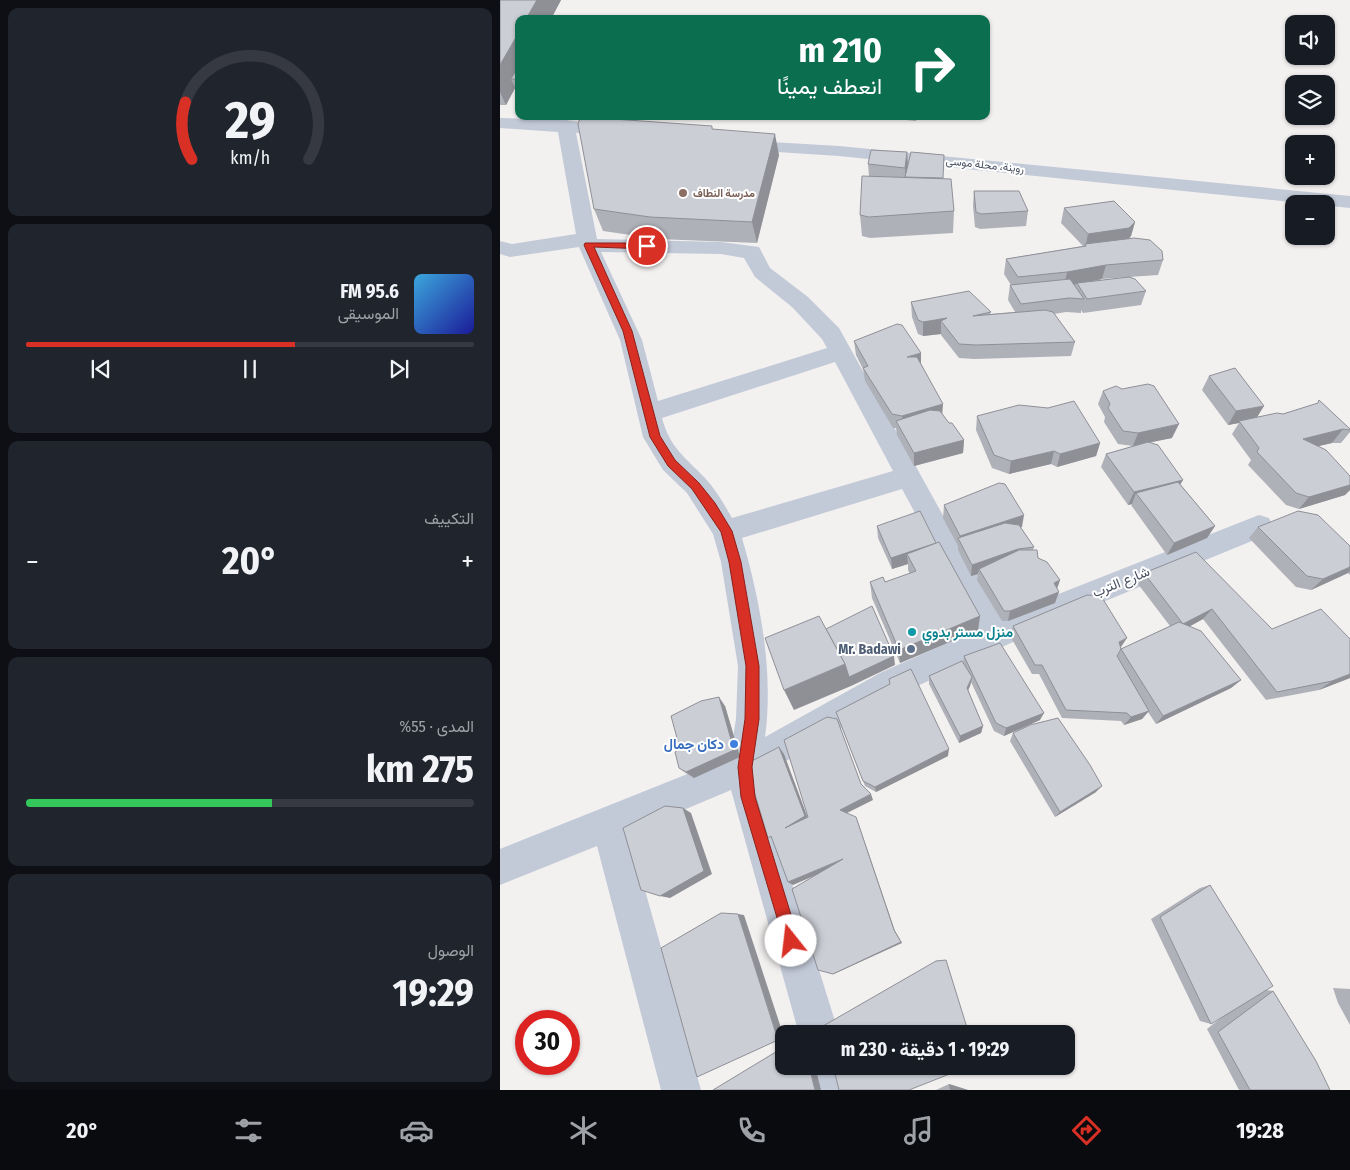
<!DOCTYPE html>
<html lang="ar">
<head>
<meta charset="utf-8">
<style>
	:root { --surface:#171b24; --page:#20242c; --text:#f1f3f6; --muted:#9ea1a6; --line:#363941; --accent:#d93025 }
	body { margin:0; font-family:"Fira Sans Condensed",Vazirmatn,sans-serif; background:var(--page); color:var(--text); direction:rtl; height:100vh; display:flex; flex-direction:column; font-size:19px; white-space:nowrap }
	* { box-sizing:border-box; margin:0 }
	p { font-size:16px; color:var(--muted) }
	.icon { flex:none; width:28px; height:28px; fill:none; stroke:currentColor; stroke-width:2; stroke-linecap:round; stroke-linejoin:round }
	.map { position:relative; flex:1; overflow:hidden; direction:ltr }
	.sheet { display:flex; flex-direction:column; gap:8px; padding:8px; background:#0d0f14; width:500px }
	.sheet>* { flex:none }
	.guide { position:absolute; left:15px; top:15px; width:475px; height:105px; border-radius:10px; box-shadow:0 1px 4px #0004; direction:rtl; background:#0b6e4f; color:#fff; overflow:hidden }
	.controls { position:absolute; left:785px; top:15px; display:grid; gap:10px }
	.controls a { display:grid; place-items:center; width:50px; height:50px; border-radius:10px; background:var(--surface); box-shadow:0 1px 4px #0004; font-size:25px }
	.speed { position:absolute; left:15px; top:1010px; display:flex; gap:10px; font-size:25px; font-weight:700; text-align:center }
	.speed>* { display:grid; place-content:center; width:65px; height:65px; border-radius:50%; background:var(--surface); box-shadow:0 1px 4px #0004; line-height:1 }
	.speed .limit { border:8px solid #d22; background:#fff; color:#111 }
	.pin { position:absolute; display:grid; place-items:center; width:42px; height:42px; color:#fff; margin:-21px; border:2px solid #fff; border-radius:50%; box-shadow:0 1px 5px #0007 }
	.me { position:absolute; width:55px; margin:-28px; rotate:344deg; stroke-linejoin:round; filter:drop-shadow(0 0 4px #0008) }
	.turn { display:flex; align-items:center; gap:18px; height:105px; padding:0 25px; font-size:22px }
	.turn .icon { width:65px; height:65px; stroke-width:2.5 }
	.turn b { display:block; font-size:35px; line-height:42px }
	.big { font-size:38px; font-weight:700; line-height:1.1 }
	.sheet .card { flex:1; display:flex; flex-direction:column; justify-content:center; gap:8px; min-width:0; padding:0 18px; border-radius:10px; background:var(--page) }
	.sheet .dial { align-items:center; gap:0 }
	.dial svg { height:130px; overflow:visible; fill:none; stroke:var(--line); stroke-width:7; stroke-linecap:round; text-anchor:middle }
	.dial text { fill:var(--text); stroke:none }
	.song { display:flex; align-items:center; gap:15px }
	.cover { width:60px; height:60px; border-radius:8px; background:linear-gradient(135deg,hsl(200 70% 55%),hsl(240 70% 35%)) }
	.played { height:5px; border-radius:2px; background:linear-gradient(90deg,var(--accent) 60%,var(--line) 60%) }
	.keys { display:flex; justify-content:space-around; direction:ltr }
	.heat { display:flex; justify-content:space-between; align-items:center; font-size:28px; direction:ltr }
	.charge { height:8px; border-radius:4px; background:linear-gradient(90deg,#34c759 55%,var(--line) 0) }
	.trip { position:absolute; left:275px; top:1025px; width:300px; height:50px; border-radius:10px; background:var(--surface); box-shadow:0 1px 4px #0004; font-weight:700; line-height:50px; text-align:center; direction:rtl }
	.tab-bar { display:flex; height:80px; justify-content:space-around; align-items:center; background:#090b0e; color:var(--muted) }
	.tab-bar .icon { width:35px; height:35px }
	.tab-bar .active { color:var(--accent) }
	.tab-bar b { font-size:22px; color:var(--text) }
	main { display:flex; flex:1; min-height:0 }
	.map>svg:first-child { display:block }
	.lines { fill:none; stroke-linecap:round; stroke-linejoin:round }
	.minor { fill:#c2c9d7; fill-rule:evenodd }
	.wall { fill:#afb1b8; fill-rule:evenodd }
	.shaded-wall { fill:#8f9096 }
	.building { fill:#ccced6; stroke:#8f9096 }
	.route { fill:#d93025; stroke:#8d1f18 }
	.education-dot { fill:#8d6e63; stroke:#fff; stroke-width:2 }
	.culture-dot { fill:#0f9aa8; stroke:#fff; stroke-width:2 }
	.service-dot { fill:#5c6f8a; stroke:#fff; stroke-width:2 }
	.shop-dot { fill:#3f7fe0; stroke:#fff; stroke-width:2 }
	.labels { text-anchor:middle; dominant-baseline:central; stroke-width:4; stroke-linejoin:round; paint-order:stroke }
	.far-street-label { font-size:11px; fill:#464f60; stroke:#fff }
	.far-education-label { font-size:11px; font-weight:bold; fill:#785e54; stroke:#fff; text-anchor:start }
	.street-label { font-size:14px; fill:#464f60; stroke:#fff }
	.culture-label { font-size:14px; font-weight:bold; fill:#0d838f; stroke:#fff; text-anchor:start }
	.service-label { font-size:14px; font-weight:bold; fill:#4e5e75; stroke:#fff; text-anchor:end }
	.shop-label { font-size:14px; font-weight:bold; fill:#366cbe; stroke:#fff; text-anchor:end }
</style>
</head>
<body>
<main>
<div class="map">
<svg width="850" height="1090" viewBox="0 0 850 1090">
	<rect width="100%" height="100%" fill="#f3f0f0"/>
	<g class="lines">
		<g class="minor">
			<path d="M0,118L66,120L91,124L94,128L91,132L76,133L97,239L221,242L259,247L270,268L308,297L339,328L450,528L504,618L556,595L759,515L769,518L773,526L769,534L576,613L402,693L262,775L265,797L339,1034H299L231,790L129,833L201,1090H161L97,846L0,885V849L230,757L236,719L238,666L221,562L213,534L187,493L163,470L143,437L120,340L79,247L10,257L0,254V241L12,244L76,234L58,132L0,128ZM101,252L221,254L244,258L255,277L292,307L322,339L327,348L158,401L142,340ZM335,362L393,471L232,518C224,504 216,490 205,478C185,457 170,448 162,418ZM402,489L478,629L380,673L265,737C274,672 260,600 242,538Z"/>
			<path d="M239,140L339,146L850,196V208L339,156L233,149L230,145L233,141Z"/>
			<path d="M306,1066H346L352,1090H312Z"/>
		</g>
	</g>
	<g class="wall">
		<path d="M0,0H61L51,19H19V96L15,88L6,105H0Z"/>
		<path d="M386,116H417L416,121L387,118Z"/>
		<path d="M213,129L279,155L257,243L158,239L103,231L94,209Z"/>
		<path d="M407,152L408,166L443,178L454,211L453,233L370,238L362,236L360,215L369,176L368,164Z"/>
		<path d="M474,191L528,211L526,226L480,229L475,227L473,206Z"/>
		<path d="M564,208L635,222L631,236L629,238L663,260L658,275L629,277L646,291L641,305L583,313L581,310V313L566,312L554,314L575,342L571,356L474,359L459,358L441,335V334L423,336L418,334L412,317L411,302L491,312L490,314L515,312L508,300L510,285H511L504,274L506,259L583,246L561,223ZM628,277L594,281L602,279Z"/>
		<path d="M354,341L421,364L442,414L449,423L464,440L463,453L414,466L397,435L396,428H393L365,381L363,369L356,355Z"/>
		<path d="M709,376L757,417L783,414L817,404L819,400L850,429V432L841,443H832L817,446L850,476V490L845,495L799,509L786,505L748,465L751,460L732,434L739,423L728,425L702,390Z"/>
		<path d="M603,391L672,438L650,442L680,484L715,526L707,538L667,555L631,505L632,504L628,505L601,467L606,454L633,446L618,444L604,422L605,417L598,404Z"/>
		<path d="M477,416L600,443L596,456L557,467L551,464L509,474L492,468L476,430Z"/>
		<path d="M444,505L522,527H520L534,547L533,550L538,558L560,580L557,589L555,603L508,621H502L477,580L478,574L471,576L458,550V546L443,518Z"/>
		<path d="M377,526L436,543L480,616L478,630L400,663L372,598L370,582H385L410,574L408,570V564L392,569L378,538Z"/>
		<path d="M758,527L850,546V575L848,573L811,590L796,587L749,538Z"/>
		<path d="M644,573L772,629L850,639V678L819,690L766,700L703,619L690,626L741,680L731,688L656,724L648,712L642,719L624,725L621,721L562,718L539,674H532L510,636L513,626L621,647V649L670,626L638,584Z"/>
		<path d="M464,656L540,720L504,736L494,731L471,682L470,686L468,691L483,726L481,733L459,743L429,684V676L463,663Z"/>
		<path d="M389,679L448,756L376,792L365,786L336,712L390,684Z"/>
		<path d="M225,706L240,757L194,778L187,774L179,768L180,749Z"/>
		<path d="M513,733L596,792L555,817L510,741Z"/>
		<path d="M710,885L766,990L773,991L830,1090H739L707,1029L726,1014L711,1024L700,1021L651,919L700,888Z"/>
		<path d="M833,988L850,989V1025L838,1003Z"/>
		<path d="M449,1084L468,1090H436Z"/>
	</g>
	<g class="shaded-wall">
		<path d="M37,0H61L51,19H26Z"/>
		<path d="M19,32V79H11L15,88L6,105L0,92V65Z"/>
		<path d="M275,134L279,155L257,243L252,222Z"/>
		<path d="M407,152L408,166L405,180V168Z"/>
		<path d="M635,222L631,236L625,243L585,248L588,234Z"/>
		<path d="M606,265L602,279L578,284L577,283V284L564,287L567,272Z"/>
		<path d="M447,318L441,321V334L423,336V322Z"/>
		<path d="M421,353V367L407,357Z"/>
		<path d="M443,404L442,418L403,429L402,416Z"/>
		<path d="M764,406L756,419L739,421V423L728,425L736,411Z"/>
		<path d="M679,424L672,438L633,446L638,433Z"/>
		<path d="M843,429L832,443L794,452L803,439Z"/>
		<path d="M464,440L463,453L414,466V453Z"/>
		<path d="M600,443L596,456L557,467L560,454Z"/>
		<path d="M554,451L551,464L509,474L511,461Z"/>
		<path d="M683,480L676,492L636,493L632,504L628,505L634,492Z"/>
		<path d="M850,485V490L845,495L799,509L809,497Z"/>
		<path d="M524,515L522,527L463,546L459,540L460,536Z"/>
		<path d="M715,526L707,538L667,555L674,543Z"/>
		<path d="M436,543L407,554L408,564L392,569L391,558Z"/>
		<path d="M518,549L516,560L479,569L478,574L471,576L472,565Z"/>
		<path d="M850,567V571L848,573L811,590L823,579Z"/>
		<path d="M560,580L556,591L554,583Z"/>
		<path d="M559,592L555,603L508,621L510,611Z"/>
		<path d="M712,609L703,619L676,634L683,624Z"/>
		<path d="M480,616L478,630L400,663L399,650Z"/>
		<path d="M627,638L621,647L613,651L619,642Z"/>
		<path d="M394,656L395,665L351,686L294,710L284,690L345,664Z"/>
		<path d="M850,674V678L819,690L832,681Z"/>
		<path d="M472,677L470,686L465,696L467,688Z"/>
		<path d="M741,680L731,688L656,724L663,716Z"/>
		<path d="M219,697L225,706L240,757L194,778L186,772Z"/>
		<path d="M649,711L642,719L624,725L631,717Z"/>
		<path d="M544,713L540,720L504,736L506,728Z"/>
		<path d="M483,726L481,733L459,743L460,736Z"/>
		<path d="M279,747L284,754L309,821L290,832Z"/>
		<path d="M449,749L448,756L376,792L375,787Z"/>
		<path d="M602,786L596,792L555,817L560,812Z"/>
		<path d="M371,794L373,800L343,815L340,810Z"/>
		<path d="M183,808L191,813L212,874L170,898L160,896Z"/>
		<path d="M356,817L358,822L395,931L402,943L336,973L333,974L394,930Z"/>
		<path d="M343,859L346,862L293,885L288,882Z"/>
		<path d="M238,914L244,915L284,1037L278,1040Z"/>
		<path d="M309,1066H315L321,1090H315Z"/>
		<path d="M449,1084L468,1090H450Z"/>
	</g>
	<g class="building">
		<path d="M0,0H37L26,19H19V32L0,65Z"/>
		<path d="M19,65V79H11Z"/>
		<path d="M85,117L212,126V129L275,134L252,222L150,217L94,209L78,124L80,118Z"/>
		<path d="M371,150L407,152L405,168L368,164Z"/>
		<path d="M411,152L444,155L443,178L405,177Z"/>
		<path d="M362,176L451,179L454,211L369,217L360,215Z"/>
		<path d="M474,191H519L528,211L481,214L476,212Z"/>
		<path d="M614,201L635,222L629,228L588,234L564,208Z"/>
		<path d="M634,238L650,240L662,251L663,260L606,265L567,272L518,277L506,259L586,246L585,244Z"/>
		<path d="M629,277L635,279L646,291L587,299L577,283Z"/>
		<path d="M570,279L584,299L569,298L521,304L510,285Z"/>
		<path d="M469,291L491,312L473,316L545,310L553,312L575,342L476,345L459,344L441,321L447,318L423,322L418,320L411,302Z"/>
		<path d="M397,324L402,325L421,353L407,357H417L443,404L402,416L392,414L363,368L368,366L354,341Z"/>
		<path d="M735,368L764,406L736,411L709,376Z"/>
		<path d="M648,384L654,386L679,424L638,433L623,431L608,408L610,404L603,391L616,386L622,389Z"/>
		<path d="M819,400L850,429V430L843,429L803,439L826,450L850,476V485L809,497L796,493L757,452L759,448L739,421L777,413L783,414L818,403Z"/>
		<path d="M574,401L600,443L560,454L554,451L511,461L494,455L477,416L519,405L548,408Z"/>
		<path d="M430,410L440,411L449,423H452L464,440L414,453L396,421Z"/>
		<path d="M648,442L658,445L683,480L634,492L606,454Z"/>
		<path d="M678,482L715,526L674,543L636,493Z"/>
		<path d="M499,483L505,484L524,515L460,536L444,505Z"/>
		<path d="M420,511L436,543L391,558L377,526Z"/>
		<path d="M798,511L818,515L850,546V567L823,579L807,576L758,527Z"/>
		<path d="M505,523L519,525L534,547L518,549L472,565L458,538Z"/>
		<path d="M439,542L480,616L399,650L370,582L383,577L385,582L416,571L407,554Z"/>
		<path d="M519,550H537L538,558L547,562L560,580L554,583L559,592L510,611H504L479,569Z"/>
		<path d="M696,552L772,629L821,609L850,639V674L832,681L777,692L712,609L683,624L644,573Z"/>
		<path d="M587,595L601,596L627,638L619,642L621,649L617,656L649,711L631,717L627,713L566,710L542,665H535L513,626Z"/>
		<path d="M372,606L394,656L349,677L345,664L326,629Z"/>
		<path d="M319,616L345,664L284,690L265,638Z"/>
		<path d="M679,622L701,631L741,680L663,716L621,649Z"/>
		<path d="M500,643L544,713L506,728L496,723L464,656Z"/>
		<path d="M462,661L472,677L467,688L483,726L460,736L429,676Z"/>
		<path d="M411,669L449,749L375,787L363,781L336,712L390,684L389,679Z"/>
		<path d="M219,697L234,750L186,772L179,768L175,752L180,749L171,716L201,701Z"/>
		<path d="M327,717L337,719L361,784L371,794L340,810L356,817L394,930L401,942L333,974L318,970L292,889L343,859L288,882L271,836L268,838L246,764L279,747L305,816L285,828L308,817L284,740Z"/>
		<path d="M558,718L590,765L602,786L560,812L513,733L530,725Z"/>
		<path d="M165,806L183,808L204,871L160,896L141,890L123,828Z"/>
		<path d="M710,885L773,986L711,1024L660,917Z"/>
		<path d="M221,913L238,914L278,1040L197,1077L161,948Z"/>
		<path d="M446,960L469,1034H325L323,1026L436,961Z"/>
		<path d="M773,991L816,1061L830,1090H750L718,1032Z"/>
		<path d="M284,1047V1066H309L315,1090H213Z"/>
		<path d="M333,1066H470L409,1090H339Z"/>
	</g>
	<path class="route" d="M85,243H147L151,246L147,249L94,247L132,331L160,436L175,460L199,483L215,503L232,531L241,562L259,666V719L252,767L255,797L299,941L297,946L291,948L286,946L284,941L241,797L238,767L245,719L246,666L229,562L221,532L192,489L168,466L150,437L123,331L84,245Z"/>
	<circle class="education-dot" cx="183" cy="193" r="5"/>
	<circle class="culture-dot" cx="412" cy="632" r="5"/>
	<circle class="service-dot" cx="411" cy="649" r="5"/>
	<circle class="shop-dot" cx="234" cy="744" r="5"/>
	<g class="labels">
		<g class="far-street-label">
			<text transform="translate(485 165) rotate(6)">روينة، محلة موسى</text>
		</g>
		<g class="far-education-label">
			<text x="193" y="193">مدرسة النطاف</text>
		</g>
		<g class="street-label">
			<text transform="translate(621 582) rotate(-22)">شارع الترب</text>
		</g>
		<g class="culture-label">
			<text x="422" y="632">منزل مستر بدوي</text>
		</g>
		<g class="service-label">
			<text x="401" y="649">Mr. Badawi</text>
		</g>
		<g class="shop-label">
			<text x="224" y="744">دكان جمال</text>
		</g>
	</g>
</svg>
<div class="controls">
<a><svg class="icon" aria-label="sound" viewBox="0 0 24 24"><path d="M4 9h4l5-4v14l-5-4H4zM17 9q2 3 0 6"/></svg></a>
<a><svg class="icon" aria-label="layers" viewBox="0 0 24 24"><path d="M12 4l9 5-9 5-9-5zM3 14l9 5 9-5"/></svg></a>
<a>+</a>
<a>−</a>
</div>
<div class="speed"><div class="limit">30</div></div>
<div class="pin" style="left:147px;top:246px;background:#d93025"><svg class="icon" aria-label="arrive" viewBox="0 0 24 24"><path d="M6 21V4h12l-3 4 3 4H6"/></svg></div>
<svg class="me" style="left:291px;top:941px" viewBox="-20 -20 40 40"><circle r="19" fill="#fff"/><path d="M0-13L10 11 0 6-10 11z" fill="#d93025"/></svg>
<div class="trip">19:29 · 1 دقيقة · 230 m</div>
<div class="guide">
<div class="turn"><svg class="icon" aria-label="right" viewBox="0 0 24 24"><path d="M7 20v-9h11M14 6l5 5-5 5"/></svg><div><b>210 m</b>انعطف يمينًا</div></div>
</div>
</div>
<section class="sheet">
<div class="card dial"><svg viewBox="0 0 100 80">
<path d="M14 69A42 42 0 1 1 86 69"/>
<path d="M14 69A42 42 0 0 1 10 34" stroke="#d93025"/>
<text x="50" y="56" font-size="32" font-weight="700">29</text>
<text x="50" y="72" font-size="11">km/h</text>
</svg></div>
<div class="card">
<div class="song"><i class="cover"></i><div><b>95.6 FM</b><p>الموسيقى</p></div></div>
<div class="played"></div>
<div class="keys"><svg class="icon" aria-label="previous" viewBox="0 0 24 24"><path d="M18 5L8 12l10 7zM5 5v14"/></svg><svg class="icon" aria-label="pause" viewBox="0 0 24 24"><path d="M8 5v14M16 5v14"/></svg><svg class="icon" aria-label="next" viewBox="0 0 24 24"><path d="M6 5l10 7-10 7zM19 5v14"/></svg></div>
</div>
<div class="card"><p>التكييف</p>
<div class="heat"><a>−</a><b class="big">20°</b><a>+</a></div>
</div>
<div class="card"><p>المدى · 55%</p><b class="big">275 km</b><div class="charge"></div></div>
<div class="card"><p>الوصول</p><b class="big">19:29</b></div>
</section>
</main>
<nav class="tab-bar">
<b>19:28</b>
<svg class="icon active" aria-label="directions" viewBox="0 0 24 24"><path d="M12 3l9 9-9 9-9-9zM9 14v-3h6M13 9l2 2-2 2"/></svg>
<svg class="icon" aria-label="music" viewBox="0 0 24 24"><path d="M9 18V5l10-2v13"/><circle cx="6" cy="18" r="3"/><circle cx="16" cy="16" r="3"/></svg>
<svg class="icon" aria-label="phone" viewBox="0 0 24 24"><path d="M5 4h4l2 5-3 2q2 4 5 5l2-3 5 2v4C11 20 4 13 5 4z"/></svg>
<svg class="icon" aria-label="climate" viewBox="0 0 24 24"><path d="M12 3v18M4 7l16 10M4 17L20 7"/></svg>
<svg class="icon" aria-label="car" viewBox="0 0 24 24"><path d="M5 17H2v-5l4-1 3-4h7l3 4 3 1v5h-3M9 17h6M6 11h13"/><circle cx="7" cy="17" r="2"/><circle cx="17" cy="17" r="2"/></svg>
<svg class="icon" aria-label="filters" viewBox="0 0 24 24"><path d="M4 7h16M4 17h16"/><circle cx="9" cy="7" r="2"/><circle cx="15" cy="17" r="2"/></svg>
<b>20°</b>
</nav>
</body>
</html>
